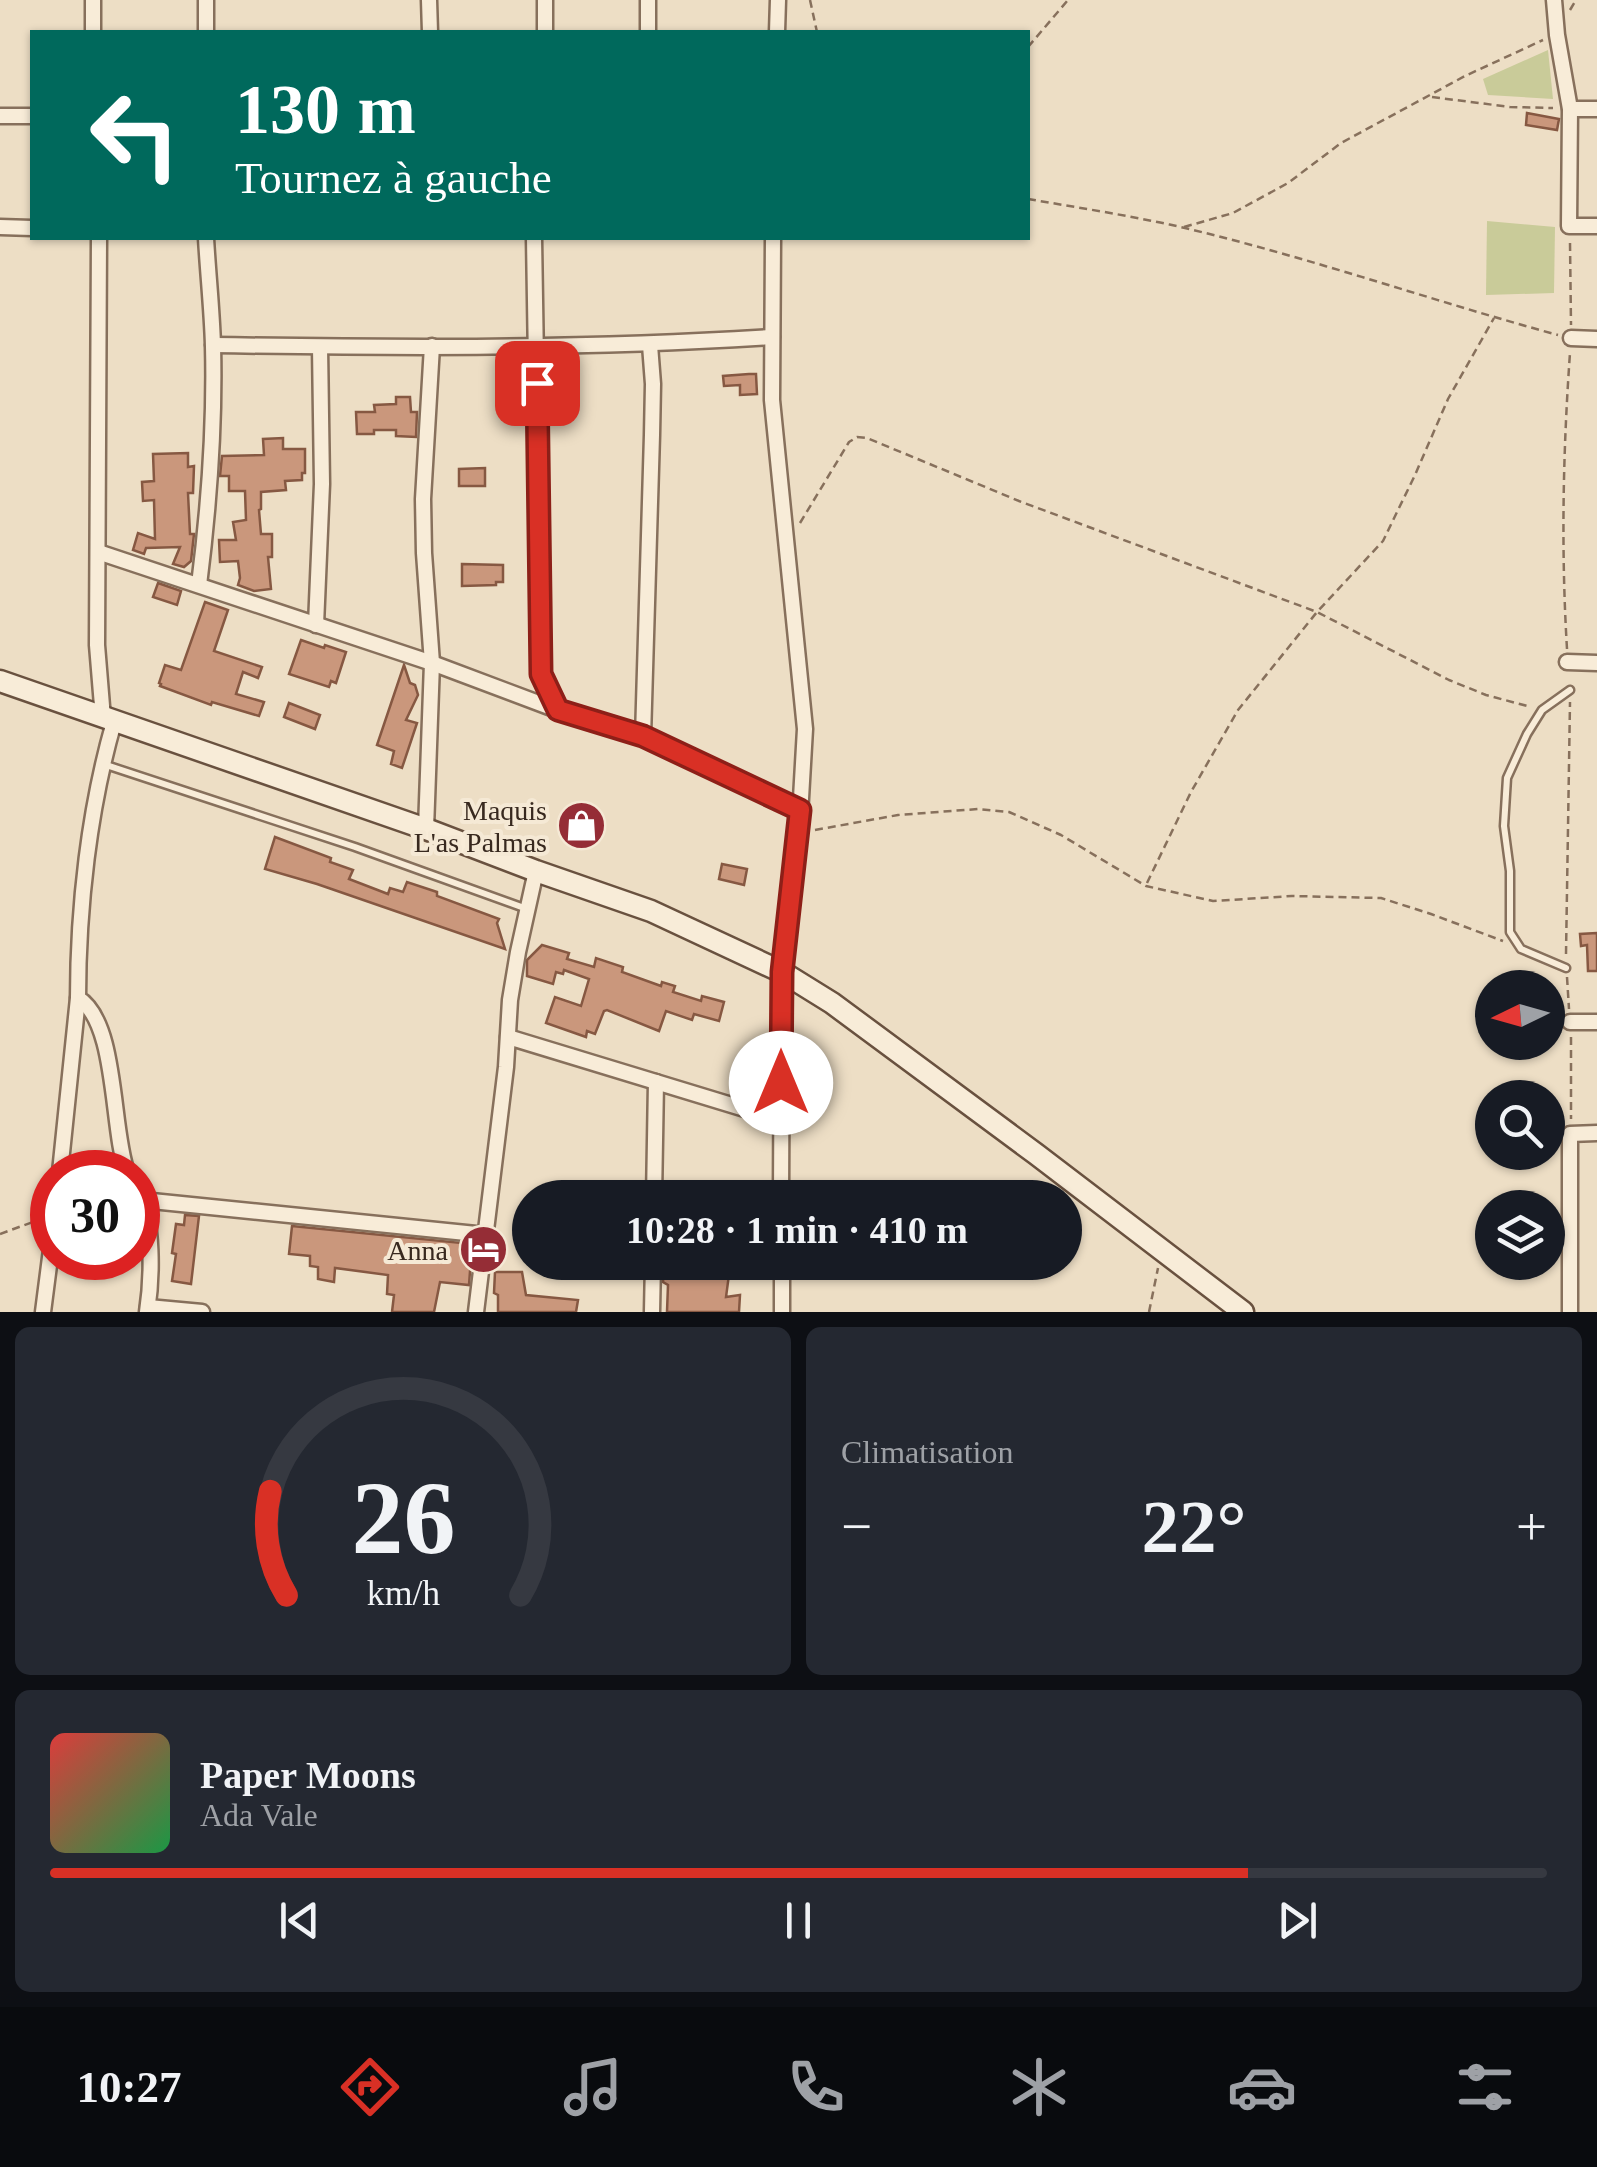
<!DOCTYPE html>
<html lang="fr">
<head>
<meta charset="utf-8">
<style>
	:root { --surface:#171b24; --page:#242831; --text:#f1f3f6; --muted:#9ea1a6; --line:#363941; --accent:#d93025 }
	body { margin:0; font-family:Georgia,serif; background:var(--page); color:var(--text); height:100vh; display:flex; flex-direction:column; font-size:38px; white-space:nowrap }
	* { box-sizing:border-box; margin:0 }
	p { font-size:32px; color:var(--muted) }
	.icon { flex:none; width:55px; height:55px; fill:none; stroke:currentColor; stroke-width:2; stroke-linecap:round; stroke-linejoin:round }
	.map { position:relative; height:1312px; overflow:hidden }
	.sheet { display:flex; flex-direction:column; gap:15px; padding:15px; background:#0d0f14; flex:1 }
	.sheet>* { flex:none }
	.top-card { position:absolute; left:30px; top:30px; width:1000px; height:210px; border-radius:0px; box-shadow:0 2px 8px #0004; background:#00695c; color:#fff; overflow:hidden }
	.needle { width:65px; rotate:265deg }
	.buttons { position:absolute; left:1475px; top:970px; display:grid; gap:20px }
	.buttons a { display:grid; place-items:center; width:90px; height:90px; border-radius:50%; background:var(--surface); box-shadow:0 2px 8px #0004; font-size:50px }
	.speed { position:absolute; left:30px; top:1150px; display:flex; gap:20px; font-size:50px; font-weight:700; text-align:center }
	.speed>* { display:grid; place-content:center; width:130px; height:130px; border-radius:50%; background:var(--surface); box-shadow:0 2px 8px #0004; line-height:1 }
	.speed .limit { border:15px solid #d22; background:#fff; color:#111 }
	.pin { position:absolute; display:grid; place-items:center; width:85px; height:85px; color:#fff; margin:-42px; border-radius:20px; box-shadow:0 5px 15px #0006 }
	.me { position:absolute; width:110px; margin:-55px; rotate:0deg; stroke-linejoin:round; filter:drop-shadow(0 0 8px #0008) }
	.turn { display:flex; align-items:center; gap:35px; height:210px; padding:0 40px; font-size:45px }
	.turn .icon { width:130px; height:130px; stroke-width:2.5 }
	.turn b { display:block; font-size:70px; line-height:85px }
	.big { font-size:75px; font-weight:800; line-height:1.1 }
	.sheet .widget { flex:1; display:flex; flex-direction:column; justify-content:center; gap:15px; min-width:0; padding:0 35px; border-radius:15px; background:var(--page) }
	.sheet .dial { align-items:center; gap:0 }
	.dial svg { height:260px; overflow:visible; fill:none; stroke:var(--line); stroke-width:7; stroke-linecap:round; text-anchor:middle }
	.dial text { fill:var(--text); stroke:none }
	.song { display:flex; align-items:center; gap:30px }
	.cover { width:120px; height:120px; border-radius:15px; background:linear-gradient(135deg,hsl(0 70% 55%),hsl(140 70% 35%)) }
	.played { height:10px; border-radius:5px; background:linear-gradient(90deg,var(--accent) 80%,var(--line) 80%) }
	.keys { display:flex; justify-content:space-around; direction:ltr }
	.heat { display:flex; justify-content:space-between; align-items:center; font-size:55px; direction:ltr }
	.sheet .tiles { flex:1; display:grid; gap:15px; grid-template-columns:1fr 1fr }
	.widget:last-child { grid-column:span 2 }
	.trip { position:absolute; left:512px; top:1180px; width:570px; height:100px; border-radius:50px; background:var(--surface); box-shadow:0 2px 8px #0004; font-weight:800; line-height:100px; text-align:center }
	.menu { display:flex; height:160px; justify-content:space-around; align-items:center; background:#090b0e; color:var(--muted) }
	.menu .icon { width:70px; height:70px }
	.menu .current { color:var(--accent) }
	.menu b { font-size:45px; color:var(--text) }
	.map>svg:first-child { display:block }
	.green { fill:#c9cb99 }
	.building { fill:#ca977c; stroke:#865842; stroke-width:2.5 }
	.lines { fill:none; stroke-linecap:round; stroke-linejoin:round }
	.lane-casing { stroke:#87705c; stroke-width:11 }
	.street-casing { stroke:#87705c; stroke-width:19 }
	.secondary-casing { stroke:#69513f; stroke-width:25 }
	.path { stroke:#87705c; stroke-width:2.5; stroke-dasharray:8 5; stroke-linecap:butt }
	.lane { stroke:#f8ecd8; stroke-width:6 }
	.street { stroke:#f8ecd8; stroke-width:14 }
	.secondary { stroke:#f8ecd8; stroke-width:20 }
	.route-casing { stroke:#8d1f18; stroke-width:25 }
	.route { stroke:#d93025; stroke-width:18 }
	.labels { text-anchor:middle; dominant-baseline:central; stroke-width:8; stroke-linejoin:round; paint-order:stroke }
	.poi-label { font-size:28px; fill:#38291f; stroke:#f5e9d5; text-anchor:end }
</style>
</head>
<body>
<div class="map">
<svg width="1597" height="1312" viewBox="0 0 1597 1312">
	<rect width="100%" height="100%" fill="#eddec5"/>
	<g class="green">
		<path d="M1548,50L1553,99L1488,95L1483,79Z"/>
		<path d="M1487,221L1555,227L1554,293L1486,295Z"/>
	</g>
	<g class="building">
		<path d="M1527,113L1559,119L1557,130L1526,125Z"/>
		<path d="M749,374H756L757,394L740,395V385L724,386L723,376Z"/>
		<path d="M396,397H410L411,412H417L416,437L396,436V430H374V434H357L356,412H375L374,405L396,404Z"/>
		<path d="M283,438V449H305V473H302V480L285,481L286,490L261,492V509L259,510L261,534H272V557H268L271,589L254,591L238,585L240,578L238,561L220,562L219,540H236L233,522L246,520L245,491H229V476H220L222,456L264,455L263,439Z"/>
		<path d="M188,453V467L194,466L193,493H188L190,534H194L191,561L184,567L173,564L180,547L146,548L144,554L133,550L138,533L155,539L154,500L143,501L142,482L154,481L153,454Z"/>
		<path d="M485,468V486H459V469Z"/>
		<path d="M462,564L503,565V582H496V585L462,586Z"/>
		<path d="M158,583L181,591L177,605L153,597Z"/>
		<path d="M205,602L228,610L214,651L262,667L258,678L243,672L236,694L264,702L259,716L212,702L211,705L160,686L161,684L159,683L165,665L181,670Z"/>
		<path d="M301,640L324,648L325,645L346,652L336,683L331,681L329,687L289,674Z"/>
		<path d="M404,665L410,683L415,685L418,695L406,720L417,723L402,768L391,764L394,751L377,745Z"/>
		<path d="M289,703L320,715L315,729L284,717Z"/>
		<path d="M275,837L331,858L330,862L353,870L349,879L388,894L390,888L403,892L407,882L437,892V896L499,919L497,923L505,949L317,884L265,869Z"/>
		<path d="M722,864L747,869L744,885L719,879Z"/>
		<path d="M1597,933V971H1588L1587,945L1581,946L1580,934Z"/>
		<path d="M542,945L569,953L567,959L594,967L596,958L623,967L622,972L661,986L662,982L675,986L673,992L701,1001L702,996L724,1002L719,1021L694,1014L692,1020L666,1011L659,1031L607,1010L604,1011L595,1034L587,1031L586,1037L546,1023L555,997L581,1006L589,979L564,970L563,974L556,972L553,984L527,976V960Z"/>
		<path d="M709,1183L732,1184V1198H690L689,1184L710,1185Z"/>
		<path d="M185,1215L199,1216L191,1284L172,1281L176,1254L172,1253L176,1224L184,1225Z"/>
		<path d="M292,1226L472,1244L469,1285L440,1282L434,1312H392L394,1295L387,1294L388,1275L335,1268L334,1282L318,1279V1267L310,1266V1256L289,1254Z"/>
		<path d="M686,1262H728L730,1267L726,1297L740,1295L739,1312H667L668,1285L663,1282L664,1265H685Z"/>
		<path d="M495,1272H522L526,1295L578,1300L576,1312H498V1295L494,1293Z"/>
	</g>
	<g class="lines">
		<defs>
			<g id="lane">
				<path d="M103,764L355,847L527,909"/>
				<path d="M1566,968L1521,949L1510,932V871L1504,826L1507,778L1527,734L1542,710L1570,690"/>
			</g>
			<g id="street">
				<path d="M93,0V32"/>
				<path d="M206,0V32"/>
				<path d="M429,0L430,32"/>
				<path d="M545,0V32"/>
				<path d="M1554,0L1557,35L1570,109L1569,226H1597"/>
				<path d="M648,32V0"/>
				<path d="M777,32L778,0"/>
				<path d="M1570,109H1597"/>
				<path d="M0,116H32"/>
				<path d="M0,227L32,228"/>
				<path d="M99,238L97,645L103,718"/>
				<path d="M534,238L541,674L557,710"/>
				<path d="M773,238L772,400L805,729L799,833L782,972L781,1198"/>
				<path d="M1571,338L1597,339"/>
				<path d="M213,345C399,348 586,349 772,337"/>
				<path d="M98,552L432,663L557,710L643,737L800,809"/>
				<path d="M199,585C209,506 215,425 213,346C212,310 208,274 206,238"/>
				<path d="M316,625L322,484L320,347"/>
				<path d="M1567,662L1597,663"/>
				<path d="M114,722C89,809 78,907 78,998C118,1022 111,1130 127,1172"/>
				<path d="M643,737L652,435L653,384L650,345"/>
				<path d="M426,829L432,663L424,553L423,499L432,346"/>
				<path d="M1570,1022H1597"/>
				<path d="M508,1037L781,1120"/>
				<path d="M60,1172L78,998"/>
				<path d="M138,1191C154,1221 152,1279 147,1312"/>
				<path d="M654,1198L656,1082"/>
				<path d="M142,1200L486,1235"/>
				<path d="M782,1262V1312"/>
				<path d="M148,1307L202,1312"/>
				<path d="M43,1312L52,1242"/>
				<path d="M476,1312L506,1067L510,1000L518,952L536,871"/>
				<path d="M652,1312L653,1262"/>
				<path d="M1570,1312V1134L1597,1133"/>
			</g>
			<path id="secondary" d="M0,681L426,829L536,871L651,911L782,972L832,1003L1036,1154L1243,1312"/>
		</defs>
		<use href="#lane" class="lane-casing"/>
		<use href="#street" class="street-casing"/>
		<use href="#secondary" class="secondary-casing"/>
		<g class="path">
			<path d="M810,0L817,32"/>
			<path d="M1570,10L1576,0"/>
			<path d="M1028,47L1068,0"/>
			<path d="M1432,97L1510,107L1553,108"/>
			<path d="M1028,199C1080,208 1133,216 1185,228C1311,258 1433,301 1558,335"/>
			<path d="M1184,227L1233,213L1288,183L1341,143L1465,76L1543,40"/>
			<path d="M1570,243L1571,325"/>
			<path d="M800,523L849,442L857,437L867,438L1019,501L1317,612L1449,680L1486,695L1531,707"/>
			<path d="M1567,649C1561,550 1563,451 1570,353"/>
			<path d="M815,830L898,815L978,809L1009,812L1061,835L1146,886L1213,901L1292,896L1381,898L1431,914L1503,941"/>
			<path d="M1147,883L1191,792L1238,710L1317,612L1383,541L1415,475L1448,399L1494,318"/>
			<path d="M1566,954L1570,702"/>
			<path d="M1567,977L1569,1009"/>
			<path d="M1571,1037V1119"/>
			<path d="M0,1234L52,1215"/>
			<path d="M1149,1312L1158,1268"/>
		</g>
		<use href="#lane" class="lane"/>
		<use href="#street" class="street"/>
		<use href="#secondary" class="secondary"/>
	</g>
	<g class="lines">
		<defs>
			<path id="route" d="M537,383L541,674L558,710L643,736L800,810L782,972L781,1083"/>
		</defs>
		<use href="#route" class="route-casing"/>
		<use href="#route" class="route"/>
	</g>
	<defs>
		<symbol id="shop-disc" viewBox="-11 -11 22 22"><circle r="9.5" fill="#952d36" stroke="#f5e9d5"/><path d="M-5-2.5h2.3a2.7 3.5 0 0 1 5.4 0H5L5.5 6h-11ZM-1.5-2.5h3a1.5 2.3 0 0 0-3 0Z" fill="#fff"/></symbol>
		<symbol id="hotel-disc" viewBox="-11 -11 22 22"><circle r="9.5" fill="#952d36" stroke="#f5e9d5"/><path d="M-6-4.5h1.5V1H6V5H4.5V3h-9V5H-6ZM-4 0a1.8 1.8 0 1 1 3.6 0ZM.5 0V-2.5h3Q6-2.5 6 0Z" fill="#fff"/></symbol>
	</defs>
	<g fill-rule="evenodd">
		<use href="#shop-disc" x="554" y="798" width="55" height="55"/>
		<use href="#hotel-disc" x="456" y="1222" width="55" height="55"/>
	</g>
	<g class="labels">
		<g class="poi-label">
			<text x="547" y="810">Maquis<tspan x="547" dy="32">L'as Palmas</tspan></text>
			<text x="448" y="1250">Anna</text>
		</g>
	</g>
</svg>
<div class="buttons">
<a><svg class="needle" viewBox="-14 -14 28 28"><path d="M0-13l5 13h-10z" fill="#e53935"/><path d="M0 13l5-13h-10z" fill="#9ea1a6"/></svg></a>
<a><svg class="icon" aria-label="search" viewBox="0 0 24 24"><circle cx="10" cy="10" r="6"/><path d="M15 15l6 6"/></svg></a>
<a><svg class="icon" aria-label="layers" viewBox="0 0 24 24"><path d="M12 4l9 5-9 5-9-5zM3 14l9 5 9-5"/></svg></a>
</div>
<div class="speed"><div class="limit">30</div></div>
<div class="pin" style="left:537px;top:383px;background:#d93025"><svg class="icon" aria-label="arrive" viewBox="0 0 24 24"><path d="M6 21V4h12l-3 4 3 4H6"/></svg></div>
<svg class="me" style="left:781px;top:1083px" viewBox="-20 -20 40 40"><circle r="19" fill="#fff"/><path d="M0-13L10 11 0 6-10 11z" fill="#d93025"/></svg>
<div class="trip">10:28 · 1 min · 410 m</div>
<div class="top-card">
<div class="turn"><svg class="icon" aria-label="left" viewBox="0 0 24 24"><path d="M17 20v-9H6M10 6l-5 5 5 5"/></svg><div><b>130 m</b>Tournez à gauche</div></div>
</div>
</div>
<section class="sheet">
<div class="tiles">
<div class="widget dial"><svg viewBox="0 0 100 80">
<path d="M14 69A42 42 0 1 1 86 69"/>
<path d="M14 69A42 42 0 0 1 9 37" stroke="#d93025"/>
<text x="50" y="56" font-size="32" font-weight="700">26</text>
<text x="50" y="72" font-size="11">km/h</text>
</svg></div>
<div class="widget"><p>Climatisation</p>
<div class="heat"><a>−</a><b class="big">22°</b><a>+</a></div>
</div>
<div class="widget">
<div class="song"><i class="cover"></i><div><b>Paper Moons</b><p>Ada Vale</p></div></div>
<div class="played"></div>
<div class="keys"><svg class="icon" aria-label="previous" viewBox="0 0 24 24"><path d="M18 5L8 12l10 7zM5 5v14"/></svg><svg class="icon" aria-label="pause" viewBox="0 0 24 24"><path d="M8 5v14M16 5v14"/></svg><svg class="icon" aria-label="next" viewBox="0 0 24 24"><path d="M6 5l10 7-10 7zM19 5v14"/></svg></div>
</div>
</div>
</section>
<nav class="menu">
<b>10:27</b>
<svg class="icon current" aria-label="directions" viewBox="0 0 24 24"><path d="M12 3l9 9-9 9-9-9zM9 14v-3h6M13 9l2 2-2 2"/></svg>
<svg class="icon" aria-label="music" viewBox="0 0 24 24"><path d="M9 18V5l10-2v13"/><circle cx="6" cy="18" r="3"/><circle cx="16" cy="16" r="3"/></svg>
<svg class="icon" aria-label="phone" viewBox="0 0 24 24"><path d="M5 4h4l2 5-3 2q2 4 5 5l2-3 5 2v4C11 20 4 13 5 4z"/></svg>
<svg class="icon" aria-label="climate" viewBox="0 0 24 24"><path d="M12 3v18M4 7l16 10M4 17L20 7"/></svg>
<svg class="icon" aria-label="car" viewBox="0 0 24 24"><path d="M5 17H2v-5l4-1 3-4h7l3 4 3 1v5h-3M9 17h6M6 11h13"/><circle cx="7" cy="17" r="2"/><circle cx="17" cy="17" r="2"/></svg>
<svg class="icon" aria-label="filters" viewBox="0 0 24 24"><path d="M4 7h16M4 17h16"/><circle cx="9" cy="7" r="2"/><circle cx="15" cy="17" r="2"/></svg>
</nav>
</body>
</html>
